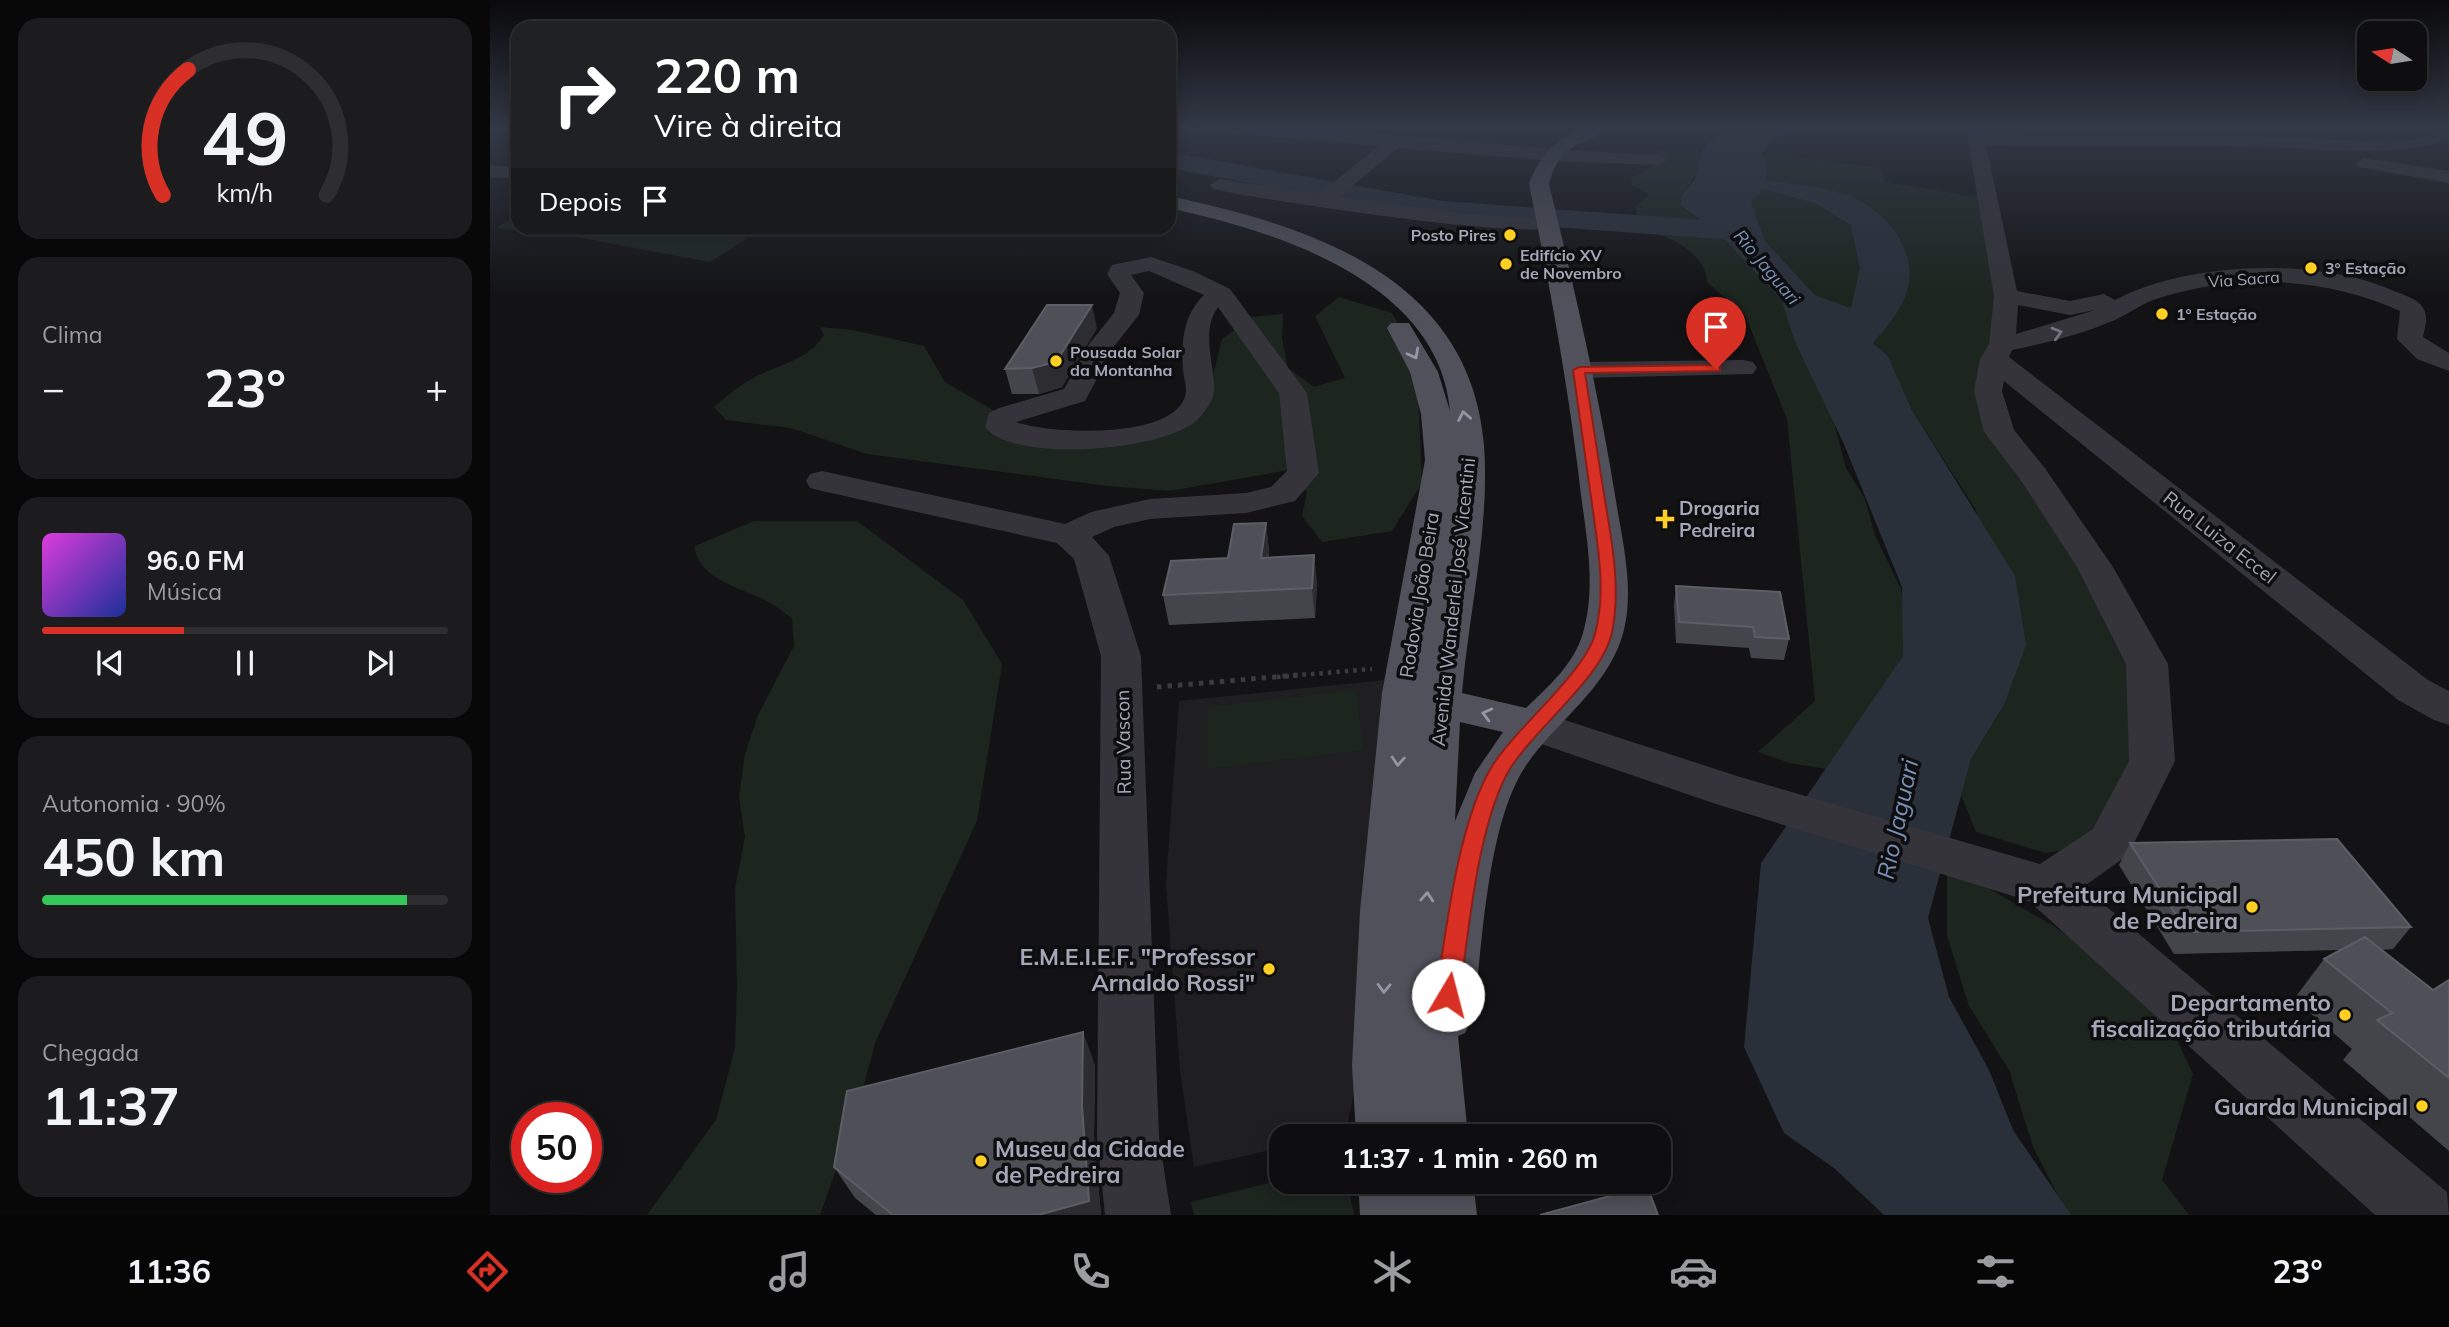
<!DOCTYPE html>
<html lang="pt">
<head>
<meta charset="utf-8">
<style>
	:root { --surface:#0e0e10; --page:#1c1c1e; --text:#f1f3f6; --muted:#9b9c9f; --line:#2e2e30; --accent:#d93025 }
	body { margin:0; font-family:Mulish,sans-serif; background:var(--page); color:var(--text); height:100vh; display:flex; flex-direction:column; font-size:26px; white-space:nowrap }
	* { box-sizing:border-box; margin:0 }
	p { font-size:23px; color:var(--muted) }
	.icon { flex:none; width:38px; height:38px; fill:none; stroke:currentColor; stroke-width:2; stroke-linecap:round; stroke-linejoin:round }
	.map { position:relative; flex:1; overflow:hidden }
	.details { display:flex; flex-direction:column; gap:18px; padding:18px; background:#080809; width:490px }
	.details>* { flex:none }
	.banner { position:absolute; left:21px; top:21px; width:665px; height:214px; border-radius:21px; box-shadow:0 4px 18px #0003,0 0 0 2px var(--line); background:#202124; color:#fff; overflow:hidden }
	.needle { width:46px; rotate:282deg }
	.tools { position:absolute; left:1867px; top:21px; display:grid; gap:14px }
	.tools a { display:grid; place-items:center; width:70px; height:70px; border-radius:14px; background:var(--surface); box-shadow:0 4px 18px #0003,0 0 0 2px var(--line); font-size:35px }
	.speed { position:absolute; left:21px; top:1102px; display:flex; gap:14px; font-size:35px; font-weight:700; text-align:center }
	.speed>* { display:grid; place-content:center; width:91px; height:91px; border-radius:50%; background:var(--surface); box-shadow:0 4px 18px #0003,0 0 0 2px var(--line); line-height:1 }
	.speed .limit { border:10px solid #d22; background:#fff; color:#111 }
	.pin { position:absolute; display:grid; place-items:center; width:60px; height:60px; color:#fff; margin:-72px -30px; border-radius:50% 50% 50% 0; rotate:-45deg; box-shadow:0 0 7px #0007 }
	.pin .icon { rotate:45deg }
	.me { position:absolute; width:77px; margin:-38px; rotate:8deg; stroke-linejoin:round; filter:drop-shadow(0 0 5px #0008) }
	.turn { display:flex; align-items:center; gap:24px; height:147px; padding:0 28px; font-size:32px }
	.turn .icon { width:91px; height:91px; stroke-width:2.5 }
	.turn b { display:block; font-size:49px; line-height:60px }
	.then { display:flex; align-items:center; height:66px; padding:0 28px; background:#0003; gap:14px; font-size:26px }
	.big { font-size:52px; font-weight:700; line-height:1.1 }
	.details .tile { flex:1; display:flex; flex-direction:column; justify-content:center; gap:10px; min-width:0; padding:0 24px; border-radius:21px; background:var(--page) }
	.details .dial { align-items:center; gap:0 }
	.dial svg { height:182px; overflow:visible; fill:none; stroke:var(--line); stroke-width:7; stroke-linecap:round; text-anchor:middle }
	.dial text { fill:var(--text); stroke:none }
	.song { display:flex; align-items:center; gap:21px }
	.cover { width:84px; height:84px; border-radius:10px; background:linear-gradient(135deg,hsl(300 70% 55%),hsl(230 70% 35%)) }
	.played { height:7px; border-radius:4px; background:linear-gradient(90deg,var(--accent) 35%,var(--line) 35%) }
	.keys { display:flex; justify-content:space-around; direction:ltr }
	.heat { display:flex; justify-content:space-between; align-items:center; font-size:38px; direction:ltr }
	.charge { height:10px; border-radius:5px; background:linear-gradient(90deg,#34c759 90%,var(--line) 0) }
	.trip { position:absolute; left:779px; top:1124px; width:402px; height:70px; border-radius:21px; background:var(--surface); box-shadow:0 4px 18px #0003,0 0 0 2px var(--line); font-weight:700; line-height:70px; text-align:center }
	.tab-bar { display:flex; height:112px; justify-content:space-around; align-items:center; background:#060606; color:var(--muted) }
	.tab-bar .icon { width:49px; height:49px }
	.tab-bar .selected { color:var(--accent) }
	.tab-bar b { font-size:32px; color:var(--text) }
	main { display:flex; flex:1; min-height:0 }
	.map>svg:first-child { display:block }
	.built { fill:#1f1f22 }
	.green { fill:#1d251f }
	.water { fill:#29303a; fill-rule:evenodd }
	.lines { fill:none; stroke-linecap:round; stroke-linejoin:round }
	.river { fill:#29303a; fill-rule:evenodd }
	.path-far1 { stroke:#3a3b41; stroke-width:4.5; stroke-dasharray:3.5 5; stroke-linecap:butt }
	.path { stroke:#3a3b41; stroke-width:5; stroke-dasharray:4.5 6; stroke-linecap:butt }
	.minor { fill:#34343a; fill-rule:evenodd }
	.major { fill:#50515a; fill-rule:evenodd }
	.wall { fill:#44444b }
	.shaded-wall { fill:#2c2c31 }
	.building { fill:#4f4f57; stroke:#5c5d66; stroke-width:2 }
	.oneway { stroke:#72737f }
	.oneway2 { stroke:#9396a4 }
	.route { fill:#d93025; stroke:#8d1f18; stroke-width:2 }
	.poi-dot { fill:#ffcf21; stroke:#0e0e10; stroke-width:2.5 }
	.labels { text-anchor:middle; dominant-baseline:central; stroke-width:7; stroke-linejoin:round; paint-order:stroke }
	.far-poi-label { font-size:16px; font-weight:bold; fill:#a4a7b7; stroke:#0e0e10; text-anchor:start }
	.far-street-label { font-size:16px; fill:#a4a7b7; stroke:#0e0e10 }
	.far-water-label { font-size:18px; font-style:italic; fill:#7891b5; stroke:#0e0e10 }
	.poi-label { font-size:19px; font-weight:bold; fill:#a4a7b7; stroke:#0e0e10; text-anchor:start }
	.street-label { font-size:19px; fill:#a4a7b7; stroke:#0e0e10 }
	.near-poi-label { font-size:23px; font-weight:bold; fill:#a4a7b7; stroke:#0e0e10; text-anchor:end }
	.near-water-label { font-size:24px; font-style:italic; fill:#7891b5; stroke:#0e0e10 }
</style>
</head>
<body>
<main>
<section class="details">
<div class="tile dial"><svg viewBox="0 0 100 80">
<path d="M14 69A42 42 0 1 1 86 69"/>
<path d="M14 69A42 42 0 0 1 25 14" stroke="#d93025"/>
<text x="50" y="56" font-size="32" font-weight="700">49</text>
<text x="50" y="72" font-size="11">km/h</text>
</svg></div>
<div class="tile"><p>Clima</p>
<div class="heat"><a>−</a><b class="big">23°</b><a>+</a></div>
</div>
<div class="tile">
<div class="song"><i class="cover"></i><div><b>96.0 FM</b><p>Música</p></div></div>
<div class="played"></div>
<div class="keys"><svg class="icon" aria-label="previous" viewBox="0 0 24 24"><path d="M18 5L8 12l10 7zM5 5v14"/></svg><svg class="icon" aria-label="pause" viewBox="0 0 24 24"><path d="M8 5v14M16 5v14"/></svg><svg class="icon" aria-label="next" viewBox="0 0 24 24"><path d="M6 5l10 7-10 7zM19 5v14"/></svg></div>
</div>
<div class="tile"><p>Autonomia · 90%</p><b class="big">450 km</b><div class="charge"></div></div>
<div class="tile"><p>Chegada</p><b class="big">11:37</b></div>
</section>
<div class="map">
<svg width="1959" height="1215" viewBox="0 0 1959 1215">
	<rect width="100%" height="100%" fill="#131315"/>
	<path class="built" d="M894,680L872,1055L855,1135L791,1136V1148L704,1167L690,1071L676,884L689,701Z"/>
	<g class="green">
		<path d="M871,126H1034C985,148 922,132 871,126Z"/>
		<path d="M1186,146L1207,148C1217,171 1194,185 1190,205L1209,220L1236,233L1304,301L1335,388L1356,468L1375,499L1385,535L1411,589L1420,653L1368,774L1299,763L1268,752L1325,701L1297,419L1255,315L1217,282C1217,262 1195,245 1178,238C1169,234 1159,234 1152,227C1147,221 1148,213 1145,206L1158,196L1157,192L1142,185L1141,178L1162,167L1168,150Z"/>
		<path d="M1290,151L1305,157L1390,168L1395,182L1487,197L1500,231L1513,301L1495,373L1567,523L1639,654L1642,757L1599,845L1556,853L1486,832L1471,795L1481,759L1514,705L1486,510L1422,410L1398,356L1383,343L1361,308L1325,295L1275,241L1261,202L1275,186L1272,155Z"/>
		<path d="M28,215V228H197L258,238L220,262L75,235L6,228Z"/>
		<path d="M849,297L902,313L921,347L927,367L932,483L902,531L832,542L812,516L817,492L799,470L680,491L618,486L377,454L301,428L236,420L224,407C238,395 252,383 269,375C294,363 319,359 334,335L330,327L363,330L434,346L455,382L530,426L610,435L665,436L723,375L732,339L762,317L793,314L792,339L798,368L824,387L855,378L825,316Z"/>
		<path d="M264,521H367L473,600L512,664L487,821L385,1043L367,1111L330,1215H157L226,1120L245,1048L247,986L245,888L255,837L249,797L255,754L268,715L304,646L302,618C293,612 284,604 275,600C252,589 205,577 205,546Z"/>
		<path d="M866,690L873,750L717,769L718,707Z"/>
		<path d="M1457,873L1486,881L1565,927L1626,970L1687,1040L1703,1074L1672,1180L1699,1215H1578L1543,1147L1519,1070L1479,1006L1457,936Z"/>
		<path d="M791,1180L857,1181L864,1215H704L701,1202Z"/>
	</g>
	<path class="water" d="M1247,126H1313L1281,140L1272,154L1276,161V180C1305,185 1343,187 1370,201C1402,217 1430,258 1416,294C1410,312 1395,329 1383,343L1398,356L1422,410L1525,576L1536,645L1514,705L1481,759L1438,918L1459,997L1499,1070L1523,1130L1581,1215H1394L1344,1168L1294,1133L1254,1047L1271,863L1413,656L1412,587L1353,442L1305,342L1292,301L1232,236L1190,205L1192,196L1205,179L1210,155L1221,140ZM1273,189L1325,203L1361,225L1370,268L1361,308L1325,295L1275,241L1261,202Z"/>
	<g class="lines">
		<path class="river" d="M679,152L952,201L1243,222L1254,224L1258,231L1254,238L1243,240L952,219L679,168Z"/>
		<path class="path-far1" d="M787,677L882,669"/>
		<path class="path" d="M667,687L808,675"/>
		<g class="minor">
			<path d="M714,126C866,126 1017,149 1169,155L1178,160L1169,165L1060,161L908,148L849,197L976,214L1058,219L1068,225C1055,244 761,198 723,189L720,185L730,179L829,194L889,146L722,131Z"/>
			<path d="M1479,126H1498L1494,135L1779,137L1902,142L1924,140L1959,130V140C1900,158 1840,149 1779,147C1685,145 1590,146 1496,145L1527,291L1580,301L1614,294L1625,300C1698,261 1829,257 1904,291C1916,296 1934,300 1936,316C1937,322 1934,331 1933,337L1959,353V371L1927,359L1907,339L1910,311C1833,276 1743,273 1663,300C1650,305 1638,314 1625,320C1592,334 1557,343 1522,350L1519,357L1938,680L1959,691V725L1944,720L1908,700L1514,381L1512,391L1524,430L1554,467L1623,567L1678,664L1685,761L1638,855L1593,887L1957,1192L1959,1215H1885L1539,901L1223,803L1028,736L1022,725L1028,714L1044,710L1250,777L1550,864L1603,829L1639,761L1636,664L1587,567L1530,479L1494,432L1484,391L1490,359L1499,344L1504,296L1478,140ZM1528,305L1580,315L1605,310L1526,334Z"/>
			<path d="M1874,158L1959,171V183L1868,167L1865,163Z"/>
			<path d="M0,165L28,167V179L0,177Z"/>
			<path d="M661,257L703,271L740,289L817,393L829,473L805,501L756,513L660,519L624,527L602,537L619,556L651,656L669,1137L681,1215H615L607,1137L611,656L584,559L567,543L332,491L320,488L316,481L320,474L332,471L575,524L601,512L660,499L756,493L781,487L797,471L789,393L728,307C710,333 725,363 724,391C724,399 717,408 712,415C685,452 521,464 495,427L499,413L509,408L574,389L600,343L624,313L630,293L617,274L622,265ZM659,271L714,295C693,315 691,343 693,370C694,377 696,385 696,392C690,441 558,434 526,422L595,401L625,345L649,315L654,293L641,275Z"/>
			<path d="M1253,360L1263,362L1267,368L1263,374L1089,378L1079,376L1075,370L1079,364L1089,362Z"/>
		</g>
		<g class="major">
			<path d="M1095,126H1118C1092,152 1073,135 1059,184C1084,287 1108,390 1125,495C1132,540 1146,592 1132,637C1115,691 1065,722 1035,767C997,825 992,946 984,1015L975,1033L968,1036L978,1136H866L862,1065L870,911L892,693L935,460L931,414L920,372L897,328L901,323H919L948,372L960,411C949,281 785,231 679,208V196C820,226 980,276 994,445C1000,527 979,611 972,693L1036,708C1059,686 1084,664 1093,633C1106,588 1097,539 1091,495C1079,390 1060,287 1039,184C1050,154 1066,139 1095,126ZM970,722L1013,732L985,773L965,821Z"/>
			<path d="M868,1181H983L987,1215H870Z"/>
		</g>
	</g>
	<g class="wall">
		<path d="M607,328L572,387L549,394H522L515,369Z"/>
		<path d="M776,523L779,552V557L824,555L827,585L825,618L679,625L673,595L738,558Z"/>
		<path d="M1186,586L1299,639L1294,660L1261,658L1259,648L1186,643L1184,606Z"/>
		<path d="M1640,843L1921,927L1903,949L1890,950L1943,990L1959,980V1151L1853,1060L1862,1049L1804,999L1834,959L1851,950L1684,954L1629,865Z"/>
		<path d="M605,1065L604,1137L611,1215H386L365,1198L344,1167Z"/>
	</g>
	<g class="shaded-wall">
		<path d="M602,305L607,328L572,387L549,394L542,368Z"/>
		<path d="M776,523L779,552L775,587L771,558Z"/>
		<path d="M824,555L827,585L825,618L822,588Z"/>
		<path d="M593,1032L605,1065L604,1137L611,1215H548L592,1106Z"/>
	</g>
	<g class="building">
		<path d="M557,305H602L566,362L542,368L515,369Z"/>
		<path d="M776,523L771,558L824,555L822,588L673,595L681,561L738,558L744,524Z"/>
		<path d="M1186,586L1290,592L1299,639L1265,637L1263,627L1189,622Z"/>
		<path d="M1847,839L1921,927L1697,932L1640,843Z"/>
		<path d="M1875,937L1943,990L1959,980V1078L1887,1020L1902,1013L1834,959Z"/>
		<path d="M593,1032L592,1106L599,1201L548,1215H403L344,1167L357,1091Z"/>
		<path d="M1157,1186L1168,1215H1050Z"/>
	</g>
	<defs><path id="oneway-chevron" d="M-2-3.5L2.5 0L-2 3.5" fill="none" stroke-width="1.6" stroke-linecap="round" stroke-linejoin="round" transform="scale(1.75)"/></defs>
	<use class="oneway" href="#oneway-chevron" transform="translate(1567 333) rotate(-16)"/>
	<g class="oneway2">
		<use href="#oneway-chevron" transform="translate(924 354) rotate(62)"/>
		<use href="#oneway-chevron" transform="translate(974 416) rotate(-101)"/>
		<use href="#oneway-chevron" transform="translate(997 714) rotate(-166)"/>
		<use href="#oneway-chevron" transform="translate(908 761) rotate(94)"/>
		<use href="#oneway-chevron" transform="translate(937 897) rotate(-86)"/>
		<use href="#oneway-chevron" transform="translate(894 988) rotate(92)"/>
	</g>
	<linearGradient id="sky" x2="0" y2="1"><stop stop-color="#0a0a0c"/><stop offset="0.43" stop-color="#333946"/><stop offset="1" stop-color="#333946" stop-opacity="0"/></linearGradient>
	<rect width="1959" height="296" fill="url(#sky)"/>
	<path class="route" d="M1226,365L1230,366V371L1095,373C1102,416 1108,458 1115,500C1122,543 1131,588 1122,632C1113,678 1043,729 1018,772C988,826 978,932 970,995L966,1002L958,1005L950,1002L946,995C956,930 968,824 1001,768C1026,727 1094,674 1105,634C1117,591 1107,541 1101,497C1095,455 1089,412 1083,370L1089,367Z"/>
	<g class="poi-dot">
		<circle cx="1020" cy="235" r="7"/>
		<circle cx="1016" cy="264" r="7"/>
		<circle cx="1821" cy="268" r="7"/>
		<circle cx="1672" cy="314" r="7"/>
		<circle cx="566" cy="361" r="7"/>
		<path d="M1171.5 508.5h7v7h7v7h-7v7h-7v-7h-7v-7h7z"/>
		<circle cx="1762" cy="907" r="7"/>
		<circle cx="779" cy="969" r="7"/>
		<circle cx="1855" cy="1015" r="7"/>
		<circle cx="1932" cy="1106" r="7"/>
		<circle cx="491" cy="1161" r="7"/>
	</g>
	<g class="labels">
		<g class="far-poi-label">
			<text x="1006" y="235" text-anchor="end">Posto Pires</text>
			<text x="1030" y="255">Edifício XV<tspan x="1030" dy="18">de Novembro</tspan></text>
			<text x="1835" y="268">3° Estação</text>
			<text x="1686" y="314">1° Estação</text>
			<text x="580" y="352">Pousada Solar<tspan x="580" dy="18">da Montanha</tspan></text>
		</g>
		<g class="far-street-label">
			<text transform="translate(1754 279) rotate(-4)">Via Sacra</text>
		</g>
		<g class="far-water-label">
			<text transform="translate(1277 267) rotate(50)">Rio Jaguari</text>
		</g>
		<g class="poi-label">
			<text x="1189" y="508">Drogaria<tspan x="1189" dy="22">Pedreira</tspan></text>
		</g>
		<g class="street-label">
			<text transform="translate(1730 537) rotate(38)">Rua Luiza Eccel</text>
			<text transform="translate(929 595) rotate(-81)">Rodovia João Beira</text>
			<text transform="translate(963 602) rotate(-84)">Avenida Wanderlei José Vicentini</text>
			<text transform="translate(633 742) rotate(-91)">Rua Vascon</text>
		</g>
		<g class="near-poi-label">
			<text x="1748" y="894">Prefeitura Municipal<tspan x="1748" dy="26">de Pedreira</tspan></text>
			<text x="765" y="956">E.M.E.I.E.F. "Professor<tspan x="765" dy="26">Arnaldo Rossi"</tspan></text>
			<text x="1841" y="1002">Departamento<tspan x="1841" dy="26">fiscalização tributária</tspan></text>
			<text x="1918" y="1106">Guarda Municipal</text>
			<text x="505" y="1148" text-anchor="start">Museu da Cidade<tspan x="505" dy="26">de Pedreira</tspan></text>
		</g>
		<g class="near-water-label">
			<text transform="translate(1407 819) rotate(-78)">Rio Jaguari</text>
		</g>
	</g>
</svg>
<div class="tools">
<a><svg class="needle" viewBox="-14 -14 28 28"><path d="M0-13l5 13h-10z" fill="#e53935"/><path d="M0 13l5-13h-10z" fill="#9b9c9f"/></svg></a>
</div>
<div class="speed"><div class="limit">50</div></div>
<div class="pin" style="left:1226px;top:369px;background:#d93025"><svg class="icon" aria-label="arrive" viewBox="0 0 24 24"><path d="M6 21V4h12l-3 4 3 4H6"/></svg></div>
<svg class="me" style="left:958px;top:995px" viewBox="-20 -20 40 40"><circle r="19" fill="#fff"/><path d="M0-13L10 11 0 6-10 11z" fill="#d93025"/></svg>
<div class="trip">11:37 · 1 min · 260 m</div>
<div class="banner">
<div class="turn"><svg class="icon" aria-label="right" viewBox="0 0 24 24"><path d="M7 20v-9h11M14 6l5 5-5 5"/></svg><div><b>220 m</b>Vire à direita</div></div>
<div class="then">Depois<svg class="icon" aria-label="arrive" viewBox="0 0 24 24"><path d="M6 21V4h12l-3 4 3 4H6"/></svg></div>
</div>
</div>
</main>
<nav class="tab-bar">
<b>11:36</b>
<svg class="icon selected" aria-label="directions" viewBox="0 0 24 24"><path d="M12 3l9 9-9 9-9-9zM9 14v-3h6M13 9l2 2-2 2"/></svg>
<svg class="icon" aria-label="music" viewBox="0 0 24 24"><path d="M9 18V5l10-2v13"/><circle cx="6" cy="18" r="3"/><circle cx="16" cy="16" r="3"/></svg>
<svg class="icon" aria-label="phone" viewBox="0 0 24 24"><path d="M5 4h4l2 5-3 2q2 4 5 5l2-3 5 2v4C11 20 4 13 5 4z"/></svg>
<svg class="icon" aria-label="climate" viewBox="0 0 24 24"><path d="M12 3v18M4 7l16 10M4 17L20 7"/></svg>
<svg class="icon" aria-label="car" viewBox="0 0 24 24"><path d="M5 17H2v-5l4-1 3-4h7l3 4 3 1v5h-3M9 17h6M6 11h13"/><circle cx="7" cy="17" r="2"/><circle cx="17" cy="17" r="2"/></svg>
<svg class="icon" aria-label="filters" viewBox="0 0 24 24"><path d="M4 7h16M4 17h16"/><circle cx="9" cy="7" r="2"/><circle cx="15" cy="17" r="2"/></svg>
<b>23°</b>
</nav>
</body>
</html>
